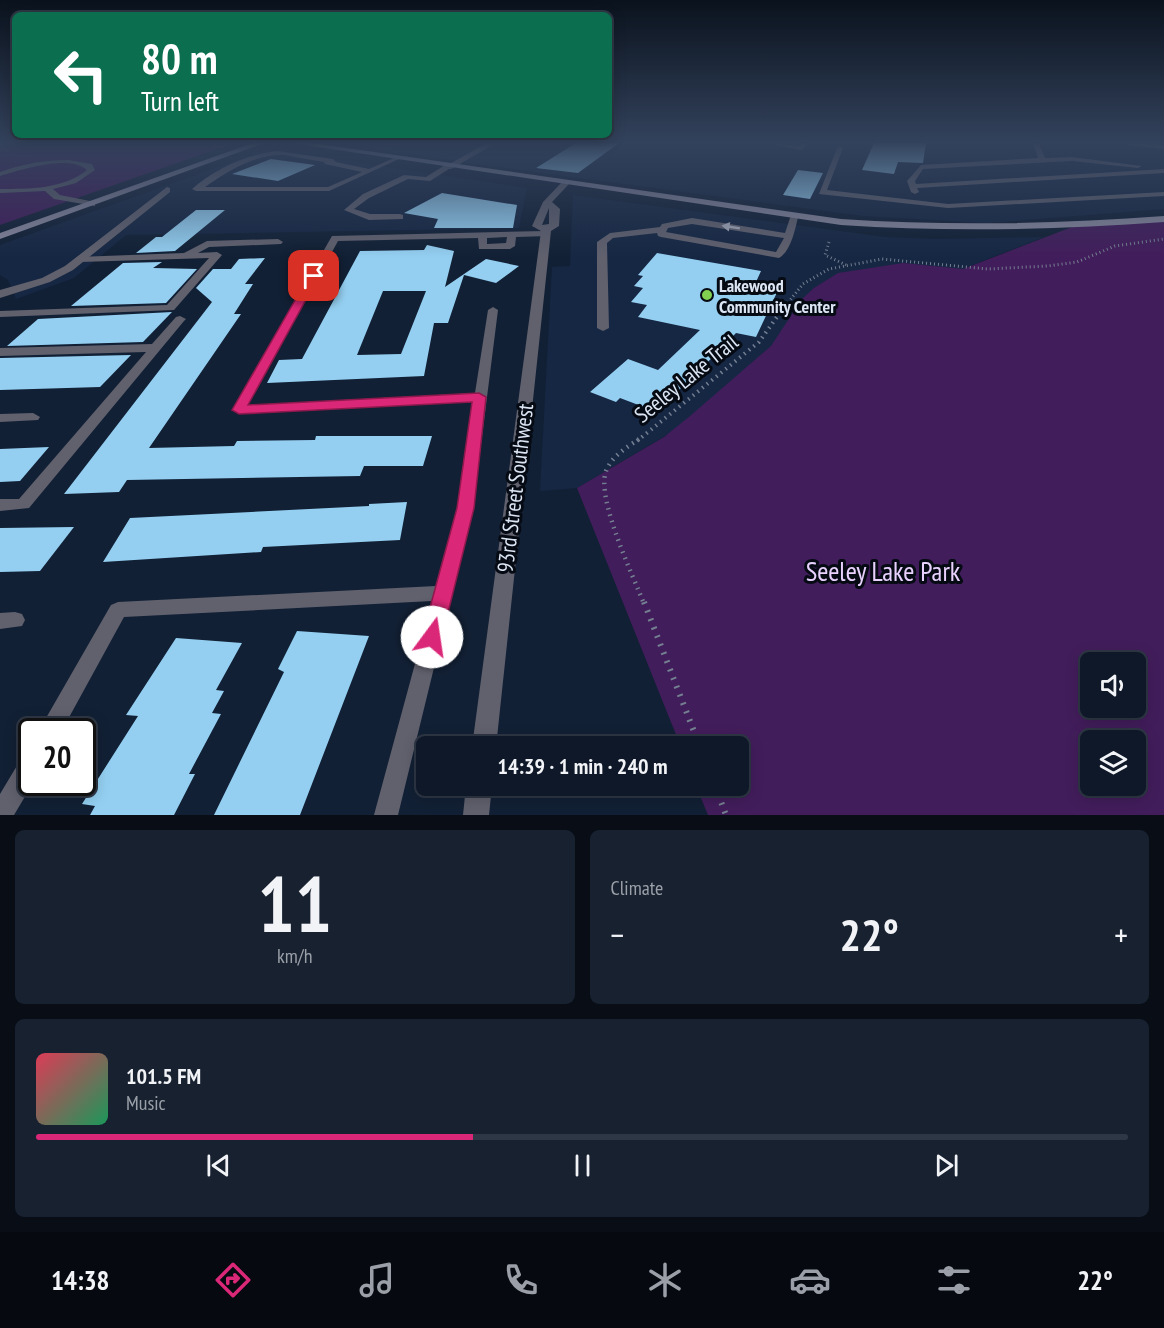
<!DOCTYPE html>
<html lang="en">
<head>
<meta charset="utf-8">
<style>
	:root { --surface:#0e1828; --page:#172130; --text:#f1f3f6; --muted:#9ba0a8; --line:#2e3745; --accent:#db2777 }
	body { margin:0; font-family:"PT Sans Narrow",sans-serif; background:var(--page); color:var(--text); height:100vh; display:flex; flex-direction:column; font-size:22px; white-space:nowrap }
	* { box-sizing:border-box; margin:0 }
	p { font-size:20px; color:var(--muted) }
	.icon { flex:none; width:33px; height:33px; fill:none; stroke:currentColor; stroke-width:2; stroke-linecap:round; stroke-linejoin:round }
	.map { position:relative; height:815px; overflow:hidden }
	.details { display:flex; flex-direction:column; gap:15px; padding:15px; background:#080d16; flex:1 }
	.details>* { flex:none }
	.banner { position:absolute; left:12px; top:12px; width:600px; height:126px; border-radius:9px; box-shadow:0 3px 15px #0003,0 0 0 2px var(--line); background:#0b6e4f; color:#fff; overflow:hidden }
	.tools { position:absolute; left:1080px; top:652px; display:grid; gap:12px }
	.tools a { display:grid; place-items:center; width:66px; height:66px; border-radius:9px; background:var(--surface); box-shadow:0 3px 15px #0003,0 0 0 2px var(--line); font-size:30px }
	.speed { position:absolute; left:18px; top:718px; display:flex; gap:12px; font-size:30px; font-weight:700; text-align:center }
	.speed>* { display:grid; place-content:center; width:78px; height:78px; border-radius:50%; background:var(--surface); box-shadow:0 3px 15px #0003,0 0 0 2px var(--line); line-height:1 }
	.speed .limit { border:3px solid #111; border-radius:9px; background:#fff; color:#111 }
	.pin { position:absolute; display:grid; place-items:center; width:51px; height:51px; color:#fff; margin:-26px; border-radius:12px; box-shadow:0 3px 9px #0006 }
	.me { position:absolute; width:66px; margin:-33px; rotate:14deg; stroke-linejoin:round; filter:drop-shadow(0 0 4px #0008) }
	.turn { display:flex; align-items:center; gap:21px; height:126px; padding:0 30px; font-size:27px }
	.turn .icon { width:78px; height:78px; stroke-width:2.5 }
	.turn b { display:block; font-size:42px; line-height:51px }
	.big { font-size:45px; font-weight:700; line-height:1.1 }
	.details .tile { flex:1; display:flex; flex-direction:column; justify-content:center; gap:9px; min-width:0; padding:0 21px; border-radius:9px; background:var(--page) }
	.details .dial { align-items:center; gap:0 }
	.dial b { font-size:78px; line-height:1 }
	.song { display:flex; align-items:center; gap:18px }
	.cover { width:72px; height:72px; border-radius:9px; background:linear-gradient(135deg,hsl(350 70% 55%),hsl(150 70% 35%)) }
	.played { height:6px; border-radius:3px; background:linear-gradient(90deg,var(--accent) 40%,var(--line) 40%) }
	.keys { display:flex; justify-content:space-around; direction:ltr }
	.heat { display:flex; justify-content:space-between; align-items:center; font-size:33px; direction:ltr }
	.details .tiles { flex:1; display:grid; gap:15px; grid-template-columns:1fr 1fr }
	.tile:last-child { grid-column:span 2 }
	.trip { position:absolute; left:416px; top:736px; width:333px; height:60px; border-radius:9px; background:var(--surface); box-shadow:0 3px 15px #0003,0 0 0 2px var(--line); font-weight:700; line-height:60px; text-align:center }
	.tab-bar { display:flex; height:96px; justify-content:space-around; align-items:center; background:#060a10; color:var(--muted) }
	.tab-bar .icon { width:42px; height:42px }
	.tab-bar .selected { color:var(--accent) }
	.tab-bar b { font-size:27px; color:var(--text) }
	.map>svg:first-child { display:block }
	.built { fill:#162743 }
	.green { fill:#421d5b; fill-rule:evenodd }
	.building { fill:#94cff1; fill-rule:evenodd }
	.lines { fill:none; stroke-linecap:round; stroke-linejoin:round }
	.path-far3 { stroke:#747f91; stroke-width:3; stroke-dasharray:1 3; stroke-linecap:butt }
	.path-far2 { stroke:#747f91; stroke-width:4; stroke-dasharray:1.5 4.5; stroke-linecap:butt }
	.path-far1 { stroke:#747f91; stroke-width:4.5; stroke-dasharray:1.5 5; stroke-linecap:butt }
	.path { stroke:#747f91; stroke-width:6; stroke-dasharray:2 7; stroke-linecap:butt }
	.service { fill:#61616e; fill-rule:evenodd }
	.minor { fill:#61616e; fill-rule:evenodd }
	.secondary { fill:#86869b; fill-rule:evenodd }
	.oneway { fill:#a5aab8 }
	.route { fill:#db2777; stroke:#8e194d; stroke-width:1.5 }
	.poi-dot { fill:#82d04f; stroke:#050a13; stroke-width:2 }
	.labels { text-anchor:middle; dominant-baseline:central; stroke-width:6; stroke-linejoin:round; paint-order:stroke }
	.far-poi-label { font-size:18px; font-weight:bold; fill:#dce5f4; stroke:#050a13; text-anchor:start }
	.street-label { font-size:22px; fill:#dce5f4; stroke:#050a13 }
	.near-park-label { font-size:27px; fill:#e8d1fd; stroke:#050a13 }
</style>
</head>
<body>
<div class="map">
<svg width="1164" height="815" viewBox="0 0 1164 815">
	<rect width="100%" height="100%" fill="#122035"/>
	<g class="built">
		<path d="M342,143H1164V209L987,223L863,216L466,163Z"/>
		<path d="M277,150L527,188L519,228L126,235L74,278L16,299L8,280L0,275V245L262,151Z"/>
		<path d="M573,195L885,237L934,239L1044,237L919,286L577,488L540,491L552,267L570,266Z"/>
	</g>
	<g class="green">
		<path d="M0,143H234L0,225Z"/>
		<path d="M1164,219V815H708L696,786H738V747H681L577,488L664,437L690,416L771,346L802,299L814,288L838,273L903,263L963,269L1072,227ZM1090,663H1136V708H1090ZM1090,741H1136V786H1090Z"/>
	</g>
	<g class="building">
		<path d="M576,143H619L578,173L536,168Z"/>
		<path d="M874,143H926L923,163L898,162L894,174L862,170Z"/>
		<path d="M271,159L315,165L278,181L232,174Z"/>
		<path d="M798,170L823,173L810,199L783,195Z"/>
		<path d="M442,193L517,205L513,228H434L438,219L404,213Z"/>
		<path d="M196,210H225L175,251L136,253L156,237H162Z"/>
		<path d="M427,245L454,251L445,287L486,259L519,266L496,283L464,275L448,323H434L424,376L267,383L279,360L302,359L360,251L424,250ZM383,291H426L401,354L357,355Z"/>
		<path d="M657,253L761,271L756,282L780,286L756,337L736,333L701,369L707,371L692,387L685,384L657,412L620,398L616,402L590,392L628,359L658,370L700,330L638,317L647,305L631,302L643,288L634,286L643,276L638,275Z"/>
		<path d="M265,258L245,284H253L234,314H241L149,448L234,446L237,441L315,440L316,436H432L423,466H364L360,476L127,480L119,492L64,494L212,302L196,288L213,269H231L239,259Z"/>
		<path d="M162,262L153,268L197,269L166,303L71,306L123,263Z"/>
		<path d="M172,312L143,342L7,346L38,319Z"/>
		<path d="M131,355L100,387L0,390V358Z"/>
		<path d="M49,447L20,481L0,482V449Z"/>
		<path d="M407,502L400,540L263,547L261,552L103,562L130,518L369,506V504Z"/>
		<path d="M74,527L40,571L0,572V528Z"/>
		<path d="M297,631L369,636L300,815H214L284,672L278,669Z"/>
		<path d="M176,638L242,643L216,690L224,691L212,713L221,714L189,774H195L174,815H90L95,806L82,804L138,716L126,715Z"/>
	</g>
	<g class="lines">
		<g class="path-far3">
			<path d="M829,242L825,255L846,265"/>
			<path d="M778,315L803,284L829,269L882,259L988,269L1048,266L1077,262L1115,246L1164,239"/>
		</g>
		<path class="path-far2" d="M637,441L759,342L779,314"/>
		<path class="path-far1" d="M639,439C626,448 612,456 606,471C596,499 633,575 644,604"/>
		<g class="path">
			<path d="M644,602L700,747"/>
			<path d="M715,786L726,815"/>
		</g>
		<g class="service">
			<path d="M763,143L800,146L801,143H808L802,150Z"/>
			<path d="M1033,143H1039L1045,158L1072,157L1142,166L1138,168L1072,161L923,169L915,181L916,184L1164,169V173L917,188L919,192L915,194L911,192L907,181L921,165L1038,158Z"/>
			<path d="M1125,143L1164,145V149L1128,145Z"/>
			<path d="M840,146L843,148L827,190L948,204L1164,192V196L948,208L819,194L837,148Z"/>
			<path d="M277,151L333,159L336,162L369,169L394,158L399,159L329,191H196L192,189C214,169 247,154 277,151ZM284,155L324,162L325,164L362,172L328,187H205C228,171 255,154 284,155Z"/>
			<path d="M68,160L92,164L95,170L76,183L53,189L60,195L95,202V206L54,199L45,191L0,193V189C29,189 64,189 87,170C68,154 21,170 0,176V172C22,164 44,160 68,160Z"/>
			<path d="M445,165L452,167L430,181L408,179L369,198L354,209L370,214H400L403,215V219L369,220L344,210L363,194L404,175L426,177Z"/>
			<path d="M791,215L798,217C795,230 791,251 779,258L661,237L658,236L657,233L613,238L607,243L609,328L603,331L597,328V242L610,233L660,227L662,224L692,218L785,233ZM692,224L784,238L776,252L666,232L668,228Z"/>
			<path d="M545,231L549,234L548,236L516,237L515,246L510,249H479L478,238L338,241L248,405L475,393L488,310L493,307L498,310L473,508L398,815H374L432,601L124,617L61,732H38L111,605L118,602L436,586L457,508L473,401L239,414L232,410L332,236ZM507,237L506,243L487,244V238Z"/>
			<path d="M278,239L283,242L281,244L209,247L198,253L217,252L222,255L174,310L0,317V311L167,305L209,258L80,262L75,259L77,257L184,253L207,241Z"/>
			<path d="M180,316L186,319L184,321L29,508L0,511V499H19L146,352L0,356V348L152,344L176,317Z"/>
			<path d="M33,413L40,417L38,420L0,422V414Z"/>
			<path d="M15,612L22,614L25,620L22,626L0,629V613Z"/>
			<path d="M32,751L33,783L14,815H0V794L24,754Z"/>
		</g>
		<g class="minor">
			<path d="M487,143H496L451,169L444,167Z"/>
			<path d="M562,182L569,184L552,202L560,209L559,226L551,231L496,747H472L541,231L532,226L543,202ZM549,208V224L542,225Z"/>
			<path d="M167,187L170,188V192L73,270L50,282L0,298V290L42,278L65,266Z"/>
			<path d="M466,786H492L489,815H463Z"/>
		</g>
		<g class="secondary">
			<path d="M253,143H264L0,239V233Z"/>
			<path d="M291,143H312L841,219C949,226 1056,224 1164,216V222C1056,230 949,232 841,225Z"/>
		</g>
	</g>
	<defs><path id="oneway-solid" d="M-6-.8H1V-3.2L6.5 0L1 3.2V.8H-6Z" transform="scale(1.5)"/></defs>
	<use class="oneway" href="#oneway-solid" transform="translate(731 227) rotate(-171)"/>
	<linearGradient id="sky" x2="0" y2="1"><stop stop-color="#0a121d"/><stop offset="0.55" stop-color="#33425c"/><stop offset="1" stop-color="#33425c" stop-opacity="0"/></linearGradient>
	<rect width="1164" height="258" fill="url(#sky)"/>
	<path class="route" d="M314,273L319,276L248,405L479,393L486,397L474,508L442,637L439,643L432,645L425,643L422,637L457,508L472,402L239,414L232,410L309,276Z"/>
	<circle class="poi-dot" cx="707" cy="295" r="6"/>
	<g class="labels">
		<g class="far-poi-label">
			<text x="719" y="285">Lakewood<tspan x="719" dy="21">Community Center</tspan></text>
		</g>
		<g class="street-label">
			<text transform="translate(686 378) rotate(-39)">Seeley Lake Trail</text>
			<text transform="translate(515 488) rotate(-83)">93rd Street Southwest</text>
		</g>
		<g class="near-park-label">
			<text x="883" y="571">Seeley Lake Park</text>
		</g>
	</g>
</svg>
<div class="tools">
<a><svg class="icon" aria-label="sound" viewBox="0 0 24 24"><path d="M4 9h4l5-4v14l-5-4H4zM17 9q2 3 0 6"/></svg></a>
<a><svg class="icon" aria-label="layers" viewBox="0 0 24 24"><path d="M12 4l9 5-9 5-9-5zM3 14l9 5 9-5"/></svg></a>
</div>
<div class="speed"><div class="limit">20</div></div>
<div class="pin" style="left:314px;top:276px;background:#d93025"><svg class="icon" aria-label="arrive" viewBox="0 0 24 24"><path d="M6 21V4h12l-3 4 3 4H6"/></svg></div>
<svg class="me" style="left:432px;top:637px" viewBox="-20 -20 40 40"><circle r="19" fill="#fff"/><path d="M0-13L10 11 0 6-10 11z" fill="#db2777"/></svg>
<div class="trip">14:39 · 1 min · 240 m</div>
<div class="banner">
<div class="turn"><svg class="icon" aria-label="left" viewBox="0 0 24 24"><path d="M17 20v-9H6M10 6l-5 5 5 5"/></svg><div><b>80 m</b>Turn left</div></div>
</div>
</div>
<section class="details">
<div class="tiles">
<div class="tile dial"><b>11</b><p>km/h</p></div>
<div class="tile"><p>Climate</p>
<div class="heat"><a>−</a><b class="big">22°</b><a>+</a></div>
</div>
<div class="tile">
<div class="song"><i class="cover"></i><div><b>101.5 FM</b><p>Music</p></div></div>
<div class="played"></div>
<div class="keys"><svg class="icon" aria-label="previous" viewBox="0 0 24 24"><path d="M18 5L8 12l10 7zM5 5v14"/></svg><svg class="icon" aria-label="pause" viewBox="0 0 24 24"><path d="M8 5v14M16 5v14"/></svg><svg class="icon" aria-label="next" viewBox="0 0 24 24"><path d="M6 5l10 7-10 7zM19 5v14"/></svg></div>
</div>
</div>
</section>
<nav class="tab-bar">
<b>14:38</b>
<svg class="icon selected" aria-label="directions" viewBox="0 0 24 24"><path d="M12 3l9 9-9 9-9-9zM9 14v-3h6M13 9l2 2-2 2"/></svg>
<svg class="icon" aria-label="music" viewBox="0 0 24 24"><path d="M9 18V5l10-2v13"/><circle cx="6" cy="18" r="3"/><circle cx="16" cy="16" r="3"/></svg>
<svg class="icon" aria-label="phone" viewBox="0 0 24 24"><path d="M5 4h4l2 5-3 2q2 4 5 5l2-3 5 2v4C11 20 4 13 5 4z"/></svg>
<svg class="icon" aria-label="climate" viewBox="0 0 24 24"><path d="M12 3v18M4 7l16 10M4 17L20 7"/></svg>
<svg class="icon" aria-label="car" viewBox="0 0 24 24"><path d="M5 17H2v-5l4-1 3-4h7l3 4 3 1v5h-3M9 17h6M6 11h13"/><circle cx="7" cy="17" r="2"/><circle cx="17" cy="17" r="2"/></svg>
<svg class="icon" aria-label="filters" viewBox="0 0 24 24"><path d="M4 7h16M4 17h16"/><circle cx="9" cy="7" r="2"/><circle cx="15" cy="17" r="2"/></svg>
<b>22°</b>
</nav>
</body>
</html>
